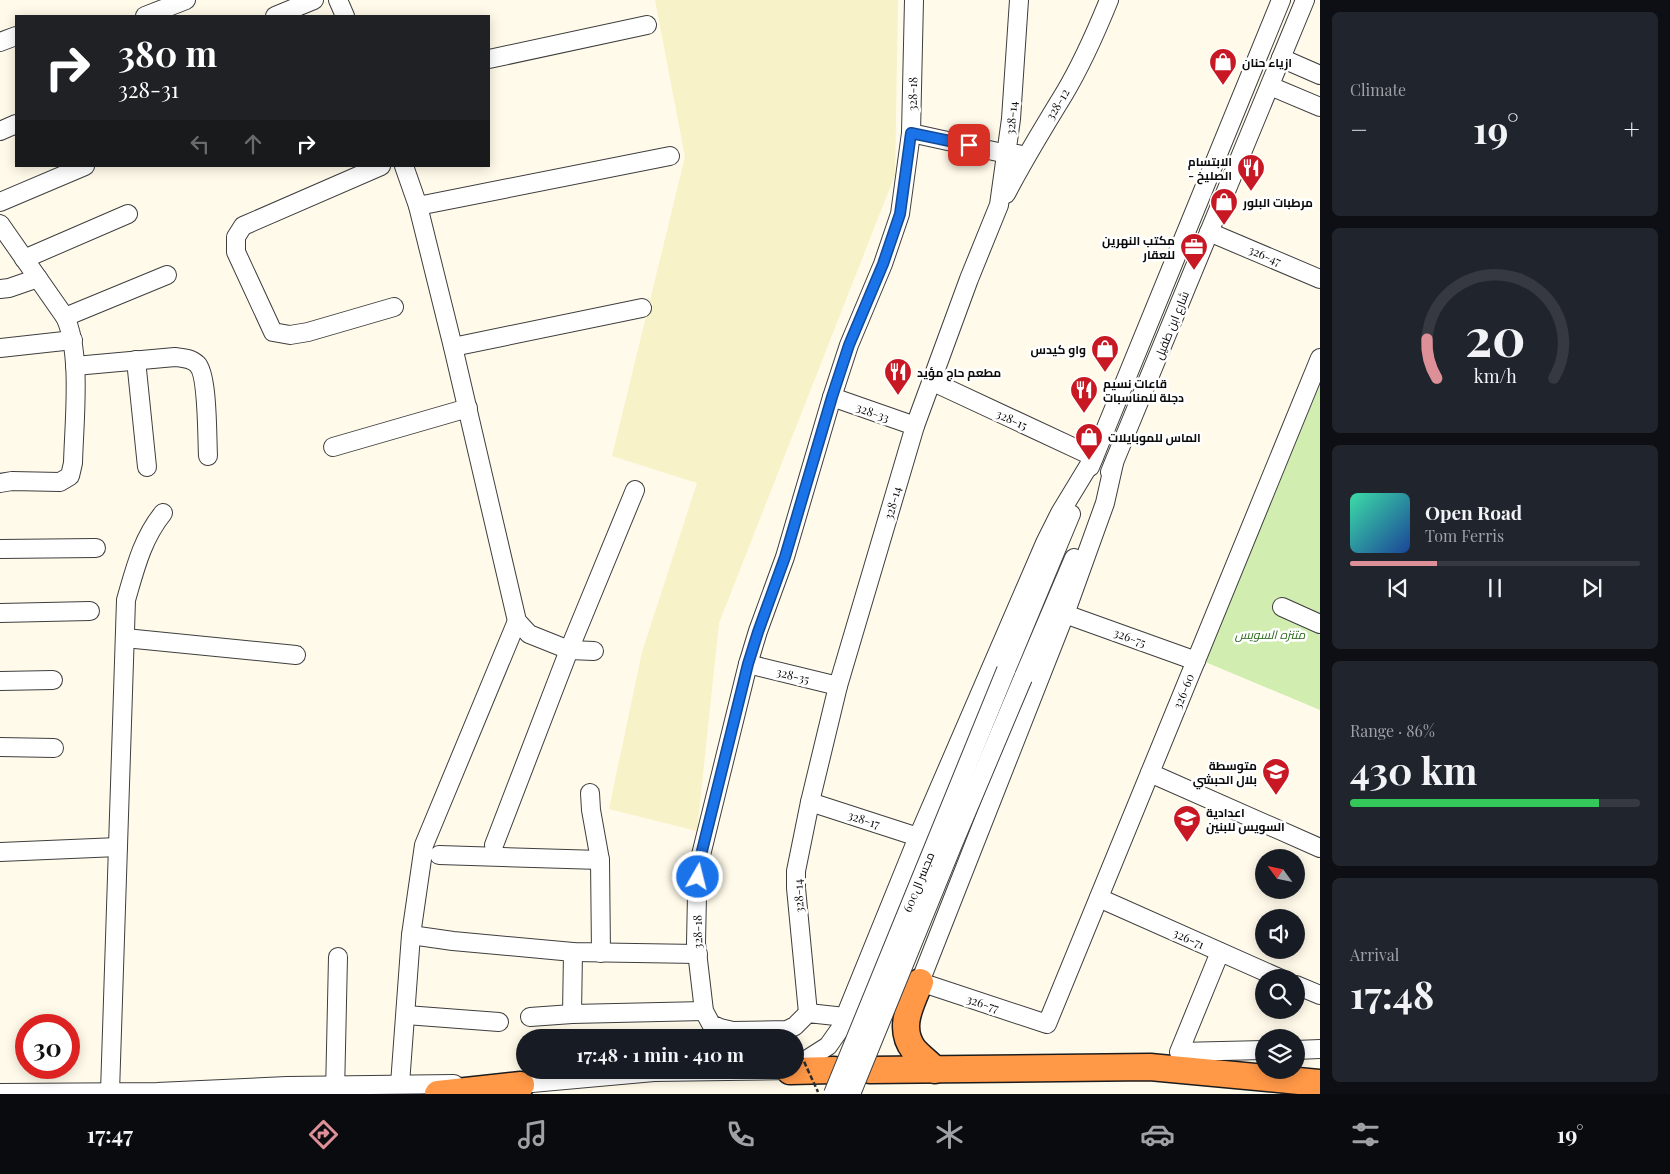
<!DOCTYPE html>
<html lang="en">
<head>
<meta charset="utf-8">
<style>
	:root { --surface:#171b24; --page:#20242c; --text:#f1f3f6; --muted:#9ea1a6; --line:#363941; --accent:#de9098 }
	body { margin:0; font-family:"Playfair Display",Cairo,serif; background:var(--page); color:var(--text); height:100vh; display:flex; flex-direction:column; font-size:19px; white-space:nowrap }
	* { box-sizing:border-box; margin:0 }
	p { font-size:16px; color:var(--muted) }
	.icon { flex:none; width:28px; height:28px; fill:none; stroke:currentColor; stroke-width:2; stroke-linecap:round; stroke-linejoin:round }
	.map { position:relative; flex:1; overflow:hidden }
	.sheet { display:flex; flex-direction:column; gap:12px; padding:12px; background:#0d0f14; width:350px }
	.sheet>* { flex:none }
	.top-card { position:absolute; left:15px; top:15px; width:475px; height:152px; border-radius:0px; box-shadow:0 2px 12px #0003; background:#202124; color:#fff; overflow:hidden }
	.needle { width:32px; rotate:303deg }
	.tools { position:absolute; left:1255px; top:849px; display:grid; gap:10px }
	.tools a { display:grid; place-items:center; width:50px; height:50px; border-radius:50%; background:var(--surface); box-shadow:0 2px 12px #0003; font-size:25px }
	.speed { position:absolute; left:15px; top:1014px; display:flex; gap:10px; font-size:25px; font-weight:700; text-align:center }
	.speed>* { display:grid; place-content:center; width:65px; height:65px; border-radius:50%; background:var(--surface); box-shadow:0 2px 12px #0003; line-height:1 }
	.speed .limit { border:8px solid #d22; background:#fff; color:#111 }
	.pin { position:absolute; display:grid; place-items:center; width:42px; height:42px; color:#fff; margin:-21px; border-radius:10px; box-shadow:0 2px 8px #0006 }
	.me { position:absolute; width:55px; margin:-28px; rotate:8deg; stroke-linejoin:round; filter:drop-shadow(0 0 4px #0008) }
	.turn { display:flex; align-items:center; gap:18px; height:105px; padding:0 20px; font-size:22px }
	.turn .icon { width:65px; height:65px; stroke-width:2.5 }
	.turn b { display:block; font-size:35px; line-height:42px }
	.lanes { display:flex; align-items:center; height:48px; padding:0 20px; background:#0003; justify-content:center; gap:25px; direction:ltr }
	.lanes .off { opacity:.35 }
	.big { font-size:38px; font-weight:700; line-height:1.1 }
	.sheet .tile { flex:1; display:flex; flex-direction:column; justify-content:center; gap:8px; min-width:0; padding:0 18px; border-radius:8px; background:var(--page) }
	.sheet .dial { align-items:center; gap:0 }
	.dial svg { height:130px; overflow:visible; fill:none; stroke:var(--line); stroke-width:7; stroke-linecap:round; text-anchor:middle }
	.dial text { fill:var(--text); stroke:none }
	.song { display:flex; align-items:center; gap:15px }
	.cover { width:60px; height:60px; border-radius:8px; background:linear-gradient(135deg,hsl(160 70% 55%),hsl(220 70% 35%)) }
	.played { height:5px; border-radius:2px; background:linear-gradient(90deg,var(--accent) 30%,var(--line) 30%) }
	.keys { display:flex; justify-content:space-around; direction:ltr }
	.heat { display:flex; justify-content:space-between; align-items:center; font-size:28px; direction:ltr }
	.charge { height:8px; border-radius:4px; background:linear-gradient(90deg,#34c759 86%,var(--line) 0) }
	.trip { position:absolute; left:516px; top:1029px; width:288px; height:50px; border-radius:25px; background:var(--surface); box-shadow:0 2px 12px #0003; font-weight:700; line-height:50px; text-align:center }
	.menu { display:flex; height:80px; justify-content:space-around; align-items:center; background:#090b0e; color:var(--muted) }
	.menu .icon { width:35px; height:35px }
	.menu .current { color:var(--accent) }
	.menu b { font-size:22px; color:var(--text) }
	main { display:flex; flex:1; min-height:0 }
	.map>svg:first-child { display:block }
	.farmland { fill:#f7f2c7 }
	.green { fill:#d1edb0 }
	.lines { fill:none; stroke-linecap:round; stroke-linejoin:round }
	.minor-casing { stroke:#3e3e3e; stroke-width:20 }
	.highway-casing { stroke:#1c1c1c; stroke-width:29 }
	.minor { stroke:#fff; stroke-width:18 }
	.highway { stroke:#ff9847; stroke-width:26 }
	.minor-bridge-casing { stroke:#3e3e3e; stroke-width:20; stroke-linecap:butt }
	.path-bridge { stroke:#2d2d2d; stroke-width:2.5; stroke-dasharray:5 2.5; stroke-linecap:butt }
	.minor-bridge { stroke:#fff; stroke-width:18 }
	.route-casing { stroke:#114b97; stroke-width:12 }
	.route { stroke:#1a73e8; stroke-width:9 }
	.labels { text-anchor:middle; dominant-baseline:central; stroke-width:5; stroke-linejoin:round; paint-order:stroke }
	.poi-label { font-size:12px; font-weight:bold; fill:#0b0b0b; stroke:#fff; text-anchor:start }
	.street-label { font-size:12px; fill:#0b0b0b; stroke:#fff }
	.park-label { font-size:12px; font-style:italic; fill:#296817; stroke:#fff }
</style>
</head>
<body>
<main>
<div class="map">
<svg width="1320" height="1094" viewBox="0 0 1320 1094">
	<rect width="100%" height="100%" fill="#fffae9"/>
	<path class="farmland" d="M655,0H898L895,175L719,623L697,831L609,809L642,652L697,483L612,456L685,157Z"/>
	<path class="green" d="M1320,380V710L1203,661Z"/>
	<g class="lines">
		<defs>
			<g id="minor">
				<path d="M338,0L345,16"/>
				<path d="M145,16L186,0"/>
				<path d="M275,16L314,0"/>
				<path d="M0,42L16,36"/>
				<path d="M1281,58L1320,75"/>
				<path d="M489,59L647,25"/>
				<path d="M1270,86L1320,107"/>
				<path d="M0,131L16,124"/>
				<path d="M911,133L1007,154H1018"/>
				<path d="M381,166L243,226L236,237V252L273,332L290,335L308,332L394,307"/>
				<path d="M404,166L418,206L453,347L517,621L529,634L569,650L594,651"/>
				<path d="M1006,194C1024,159 1044,127 1064,94C1082,64 1096,32 1109,0"/>
				<path d="M0,202L85,166"/>
				<path d="M418,206L670,156"/>
				<path d="M0,224L65,317C82,352 74,423 73,463L70,476L60,482L12,481L0,483"/>
				<path d="M1209,232L1320,279"/>
				<path d="M24,259L128,214"/>
				<path d="M0,289L9,288L38,278"/>
				<path d="M65,317L167,275"/>
				<path d="M453,347L642,308"/>
				<path d="M0,348L73,340"/>
				<path d="M136,360L147,467"/>
				<path d="M75,366L175,357C183,358 191,358 197,364C208,374 207,438 208,456"/>
				<path d="M832,397L915,426"/>
				<path d="M333,447L468,408"/>
				<path d="M1114,463L1105,503L1065,614L920,982L1047,1024L1320,358"/>
				<path d="M1090,467L1281,0"/>
				<path d="M1110,472L1305,0"/>
				<path d="M0,549L96,548"/>
				<path d="M1282,607L1320,624"/>
				<path d="M0,613L90,611"/>
				<path d="M1065,614L1196,661"/>
				<path d="M125,638L296,655"/>
				<path d="M748,664L838,686"/>
				<path d="M1006,670L1071,514"/>
				<path d="M1023,678L1074,558"/>
				<path d="M0,681L53,680"/>
				<path d="M0,747L54,748"/>
				<path d="M1150,773L1320,848"/>
				<path d="M590,793L591,810L600,860"/>
				<path d="M810,802L918,837"/>
				<path d="M494,845L569,650L635,490"/>
				<path d="M0,852L118,847"/>
				<path d="M439,855L600,860L601,953"/>
				<path d="M1099,898L1279,978"/>
				<path d="M411,935L453,941L573,952L698,954"/>
				<path d="M573,952L572,1014L704,1011"/>
				<path d="M1220,952L1179,1052L1264,1050"/>
				<path d="M1296,985L1320,995"/>
				<path d="M808,1013L796,888V871L810,802L838,686L915,426L969,279L999,205L1011,119L1019,0"/>
				<path d="M406,1015L499,1022"/>
				<path d="M530,1017L572,1014"/>
				<path d="M845,1017L808,1013L795,1026L787,1030L733,1031L720,1028L711,1024L704,1011L696,943L697,895L700,859L748,664L758,631L785,557L832,397L849,345L883,264L900,214L911,133L914,0"/>
				<path d="M1296,1050L1320,1049"/>
				<path d="M795,1067L828,1046L840,1029L918,837L1045,543L1060,513L1094,457L931,381"/>
				<path d="M400,1084L411,935L424,845L517,621"/>
				<path d="M510,1085L654,1072L791,1070"/>
				<path d="M110,1092L126,600C135,569 142,539 163,513"/>
				<path d="M0,1093L157,1092L287,1086L454,1084"/>
				<path d="M335,1094L338,957"/>
			</g>
			<g id="highway">
				<path d="M920,982C911,1004 897,1028 914,1050C920,1057 929,1063 935,1070"/>
				<path d="M870,1070L1150,1067L1320,1083"/>
				<path d="M790,1071L834,1070"/>
				<path d="M438,1094L521,1085"/>
			</g>
		</defs>
		<use href="#minor" class="minor-casing"/>
		<use href="#highway" class="highway-casing"/>
		<use href="#minor" class="minor"/>
		<use href="#highway" class="highway"/>
		<defs>
			<g id="minor-bridge">
				<path d="M833,1094L1006,670"/>
				<path d="M851,1094L953,844L1023,678"/>
			</g>
		</defs>
		<use href="#minor-bridge" class="minor-bridge-casing"/>
		<path class="path-bridge" d="M801,1055L818,1092"/>
		<use href="#minor-bridge" class="minor-bridge"/>
	</g>
	<g class="lines">
		<defs>
			<path id="route" d="M698,877L700,859L748,664L758,632L785,557L832,397L849,345L883,264L900,214L911,133L969,145"/>
		</defs>
		<use href="#route" class="route-casing"/>
		<use href="#route" class="route"/>
	</g>
	<defs>
		<symbol id="shop-pin" viewBox="-11 -11 22 30"><path d="M0 17L-7.5 6A9.5 9.5 0 1 1 7.5 6Z" fill="#c71824" stroke="#fff"/><path d="M-5-2.5h2.3a2.7 3.5 0 0 1 5.4 0H5L5.5 6h-11ZM-1.5-2.5h3a1.5 2.3 0 0 0-3 0Z" fill="#fff"/></symbol>
		<symbol id="restaurant-pin" viewBox="-11 -11 22 30"><path d="M0 17L-7.5 6A9.5 9.5 0 1 1 7.5 6Z" fill="#c71824" stroke="#fff"/><path d="M-5-6h1v4h1v-4h1v4h1v-4h1v5L-1.5 .5V6h-2V.5L-5-1ZM5-6V6H3V1.5H1.5Q1.5-4 5-6Z" fill="#fff"/></symbol>
		<symbol id="office-pin" viewBox="-11 -11 22 30"><path d="M0 17L-7.5 6A9.5 9.5 0 1 1 7.5 6Z" fill="#c71824" stroke="#fff"/><path d="M-6-3h4V-5.5h4V-3h4V5H-6ZM-1-4.5V-3h2v-1.5ZM-6 0V1H6V0Z" fill="#fff"/></symbol>
		<symbol id="school-pin" viewBox="-11 -11 22 30"><path d="M0 17L-7.5 6A9.5 9.5 0 1 1 7.5 6Z" fill="#c71824" stroke="#fff"/><path d="M0-5L7-2L0 1L-7-2ZM-4 1L0 2.5L4 1V4Q0 6-4 4Z" fill="#fff"/></symbol>
	</defs>
	<g fill-rule="evenodd">
		<use href="#shop-pin" x="1207" y="46" width="32" height="43"/>
		<use href="#restaurant-pin" x="1235" y="152" width="32" height="43"/>
		<use href="#shop-pin" x="1208" y="186" width="32" height="43"/>
		<use href="#office-pin" x="1178" y="231" width="32" height="43"/>
		<use href="#shop-pin" x="1089" y="333" width="32" height="43"/>
		<use href="#restaurant-pin" x="882" y="356" width="32" height="43"/>
		<use href="#restaurant-pin" x="1068" y="374" width="32" height="43"/>
		<use href="#shop-pin" x="1073" y="421" width="32" height="43"/>
		<use href="#school-pin" x="1260" y="756" width="32" height="43"/>
		<use href="#school-pin" x="1171" y="803" width="32" height="43"/>
	</g>
	<g class="labels">
		<g class="poi-label">
			<text x="1242" y="62">ازياء حنان</text>
			<text x="1232" y="161" text-anchor="end">الابتسام<tspan x="1232" dy="14">- الصليخ</tspan></text>
			<text x="1243" y="202">مرطبات البلور</text>
			<text x="1175" y="240" text-anchor="end">مكتب النهرين<tspan x="1175" dy="14">للعقار</tspan></text>
			<text x="1086" y="349" text-anchor="end">واو كيدس</text>
			<text x="917" y="372">مطعم حاج مؤيد</text>
			<text x="1103" y="383">قاعات نسيم<tspan x="1103" dy="14">دجلة للمناسبات</tspan></text>
			<text x="1108" y="437">الماس للموبايلات</text>
			<text x="1257" y="765" text-anchor="end">متوسطة<tspan x="1257" dy="14">بلال الحبشي</tspan></text>
			<text x="1206" y="812">اعدادية<tspan x="1206" dy="14">السويس للبنين</tspan></text>
		</g>
		<g class="street-label">
			<text transform="translate(912 94) rotate(-89)">328-18</text>
			<text transform="translate(1057 104) rotate(-59)">328-12</text>
			<text transform="translate(1011 118) rotate(-85)">328-14</text>
			<text transform="translate(1265 255) rotate(23)">326-47</text>
			<text transform="translate(1171 325) rotate(-68)">شارع ابن طفيل</text>
			<text transform="translate(873 412) rotate(20)">328-33</text>
			<text transform="translate(1012 419) rotate(25)">328-15</text>
			<text transform="translate(892 503) rotate(-74)">328-14</text>
			<text transform="translate(1130 637) rotate(20)">326-75</text>
			<text transform="translate(793 675) rotate(14)">328-35</text>
			<text transform="translate(1183 691) rotate(-68)">326-60</text>
			<text transform="translate(864 819) rotate(18)">328-17</text>
			<text transform="translate(918 882) rotate(-68)">مجسر ال600</text>
			<text transform="translate(798 896) rotate(-93)">328-14</text>
			<text transform="translate(697 932) rotate(-91)">328-18</text>
			<text transform="translate(1189 938) rotate(24)">326-71</text>
			<text transform="translate(983 1003) rotate(18)">326-77</text>
		</g>
		<g class="park-label">
			<text x="1270" y="634">متنزه السويس</text>
		</g>
	</g>
</svg>
<div class="tools">
<a><svg class="needle" viewBox="-14 -14 28 28"><path d="M0-13l5 13h-10z" fill="#e53935"/><path d="M0 13l5-13h-10z" fill="#9ea1a6"/></svg></a>
<a><svg class="icon" aria-label="sound" viewBox="0 0 24 24"><path d="M4 9h4l5-4v14l-5-4H4zM17 9q2 3 0 6"/></svg></a>
<a><svg class="icon" aria-label="search" viewBox="0 0 24 24"><circle cx="10" cy="10" r="6"/><path d="M15 15l6 6"/></svg></a>
<a><svg class="icon" aria-label="layers" viewBox="0 0 24 24"><path d="M12 4l9 5-9 5-9-5zM3 14l9 5 9-5"/></svg></a>
</div>
<div class="speed"><div class="limit">30</div></div>
<div class="pin" style="left:969px;top:145px;background:#d93025"><svg class="icon" aria-label="arrive" viewBox="0 0 24 24"><path d="M6 21V4h12l-3 4 3 4H6"/></svg></div>
<svg class="me" style="left:698px;top:877px" viewBox="-20 -20 40 40"><circle r="17" fill="#1a73e8" stroke="#fff" stroke-width="3"/><path d="M0-11L8 9 0 5-8 9z" fill="#fff"/></svg>
<div class="trip">17:48 · 1 min · 410 m</div>
<div class="top-card">
<div class="turn"><svg class="icon" aria-label="right" viewBox="0 0 24 24"><path d="M7 20v-9h11M14 6l5 5-5 5"/></svg><div><b>380 m</b>328-31</div></div>
<div class="lanes"><svg class="icon off" aria-label="left" viewBox="0 0 24 24"><path d="M17 20v-9H6M10 6l-5 5 5 5"/></svg><svg class="icon off" aria-label="ahead" viewBox="0 0 24 24"><path d="M12 20V5M6 11l6-6 6 6"/></svg><svg class="icon" aria-label="right" viewBox="0 0 24 24"><path d="M7 20v-9h11M14 6l5 5-5 5"/></svg></div>
</div>
</div>
<section class="sheet">
<div class="tile"><p>Climate</p>
<div class="heat"><a>−</a><b class="big">19°</b><a>+</a></div>
</div>
<div class="tile dial"><svg viewBox="0 0 100 80">
<path d="M14 69A42 42 0 1 1 86 69"/>
<path d="M14 69A42 42 0 0 1 8 45" stroke="#de9098"/>
<text x="50" y="56" font-size="32" font-weight="700">20</text>
<text x="50" y="72" font-size="11">km/h</text>
</svg></div>
<div class="tile">
<div class="song"><i class="cover"></i><div><b>Open Road</b><p>Tom Ferris</p></div></div>
<div class="played"></div>
<div class="keys"><svg class="icon" aria-label="previous" viewBox="0 0 24 24"><path d="M18 5L8 12l10 7zM5 5v14"/></svg><svg class="icon" aria-label="pause" viewBox="0 0 24 24"><path d="M8 5v14M16 5v14"/></svg><svg class="icon" aria-label="next" viewBox="0 0 24 24"><path d="M6 5l10 7-10 7zM19 5v14"/></svg></div>
</div>
<div class="tile"><p>Range · 86%</p><b class="big">430 km</b><div class="charge"></div></div>
<div class="tile"><p>Arrival</p><b class="big">17:48</b></div>
</section>
</main>
<nav class="menu">
<b>17:47</b>
<svg class="icon current" aria-label="directions" viewBox="0 0 24 24"><path d="M12 3l9 9-9 9-9-9zM9 14v-3h6M13 9l2 2-2 2"/></svg>
<svg class="icon" aria-label="music" viewBox="0 0 24 24"><path d="M9 18V5l10-2v13"/><circle cx="6" cy="18" r="3"/><circle cx="16" cy="16" r="3"/></svg>
<svg class="icon" aria-label="phone" viewBox="0 0 24 24"><path d="M5 4h4l2 5-3 2q2 4 5 5l2-3 5 2v4C11 20 4 13 5 4z"/></svg>
<svg class="icon" aria-label="climate" viewBox="0 0 24 24"><path d="M12 3v18M4 7l16 10M4 17L20 7"/></svg>
<svg class="icon" aria-label="car" viewBox="0 0 24 24"><path d="M5 17H2v-5l4-1 3-4h7l3 4 3 1v5h-3M9 17h6M6 11h13"/><circle cx="7" cy="17" r="2"/><circle cx="17" cy="17" r="2"/></svg>
<svg class="icon" aria-label="filters" viewBox="0 0 24 24"><path d="M4 7h16M4 17h16"/><circle cx="9" cy="7" r="2"/><circle cx="15" cy="17" r="2"/></svg>
<b>19°</b>
</nav>
</body>
</html>
